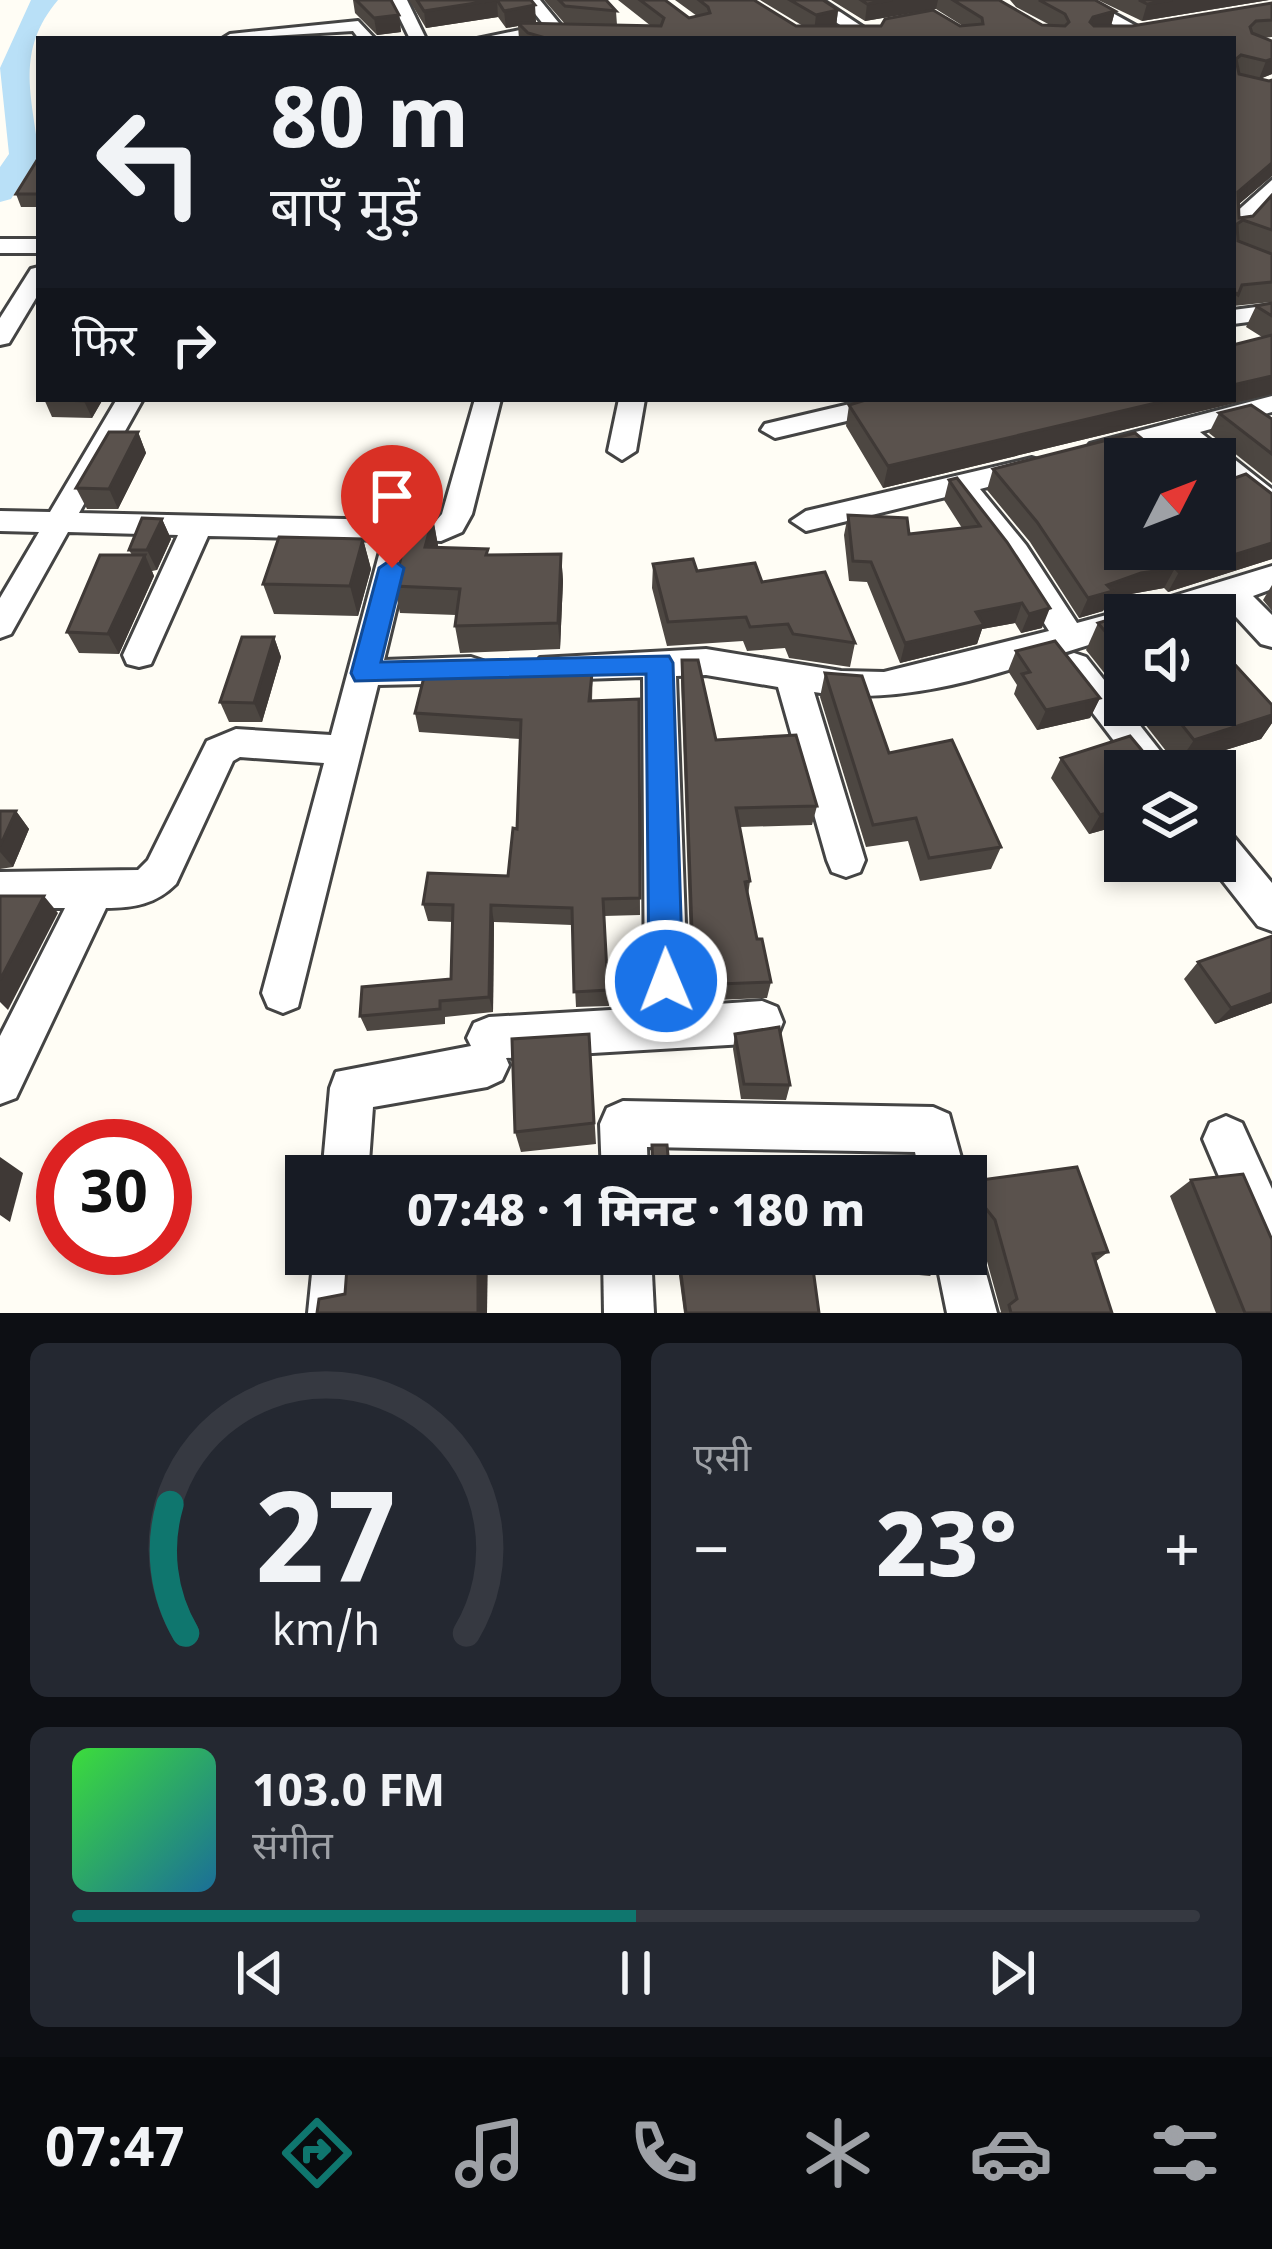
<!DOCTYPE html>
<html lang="hi">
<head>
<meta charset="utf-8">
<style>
	:root { --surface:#171b24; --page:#242831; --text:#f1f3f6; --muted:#9ea1a6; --line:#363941; --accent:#0f766e }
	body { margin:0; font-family:Georgia,"Noto Sans Devanagari",serif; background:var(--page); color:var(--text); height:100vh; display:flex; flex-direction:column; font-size:45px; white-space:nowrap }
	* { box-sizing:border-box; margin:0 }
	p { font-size:39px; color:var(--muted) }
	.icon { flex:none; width:66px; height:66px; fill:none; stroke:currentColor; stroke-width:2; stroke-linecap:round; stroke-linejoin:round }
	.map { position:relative; height:1313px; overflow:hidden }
	.panel { display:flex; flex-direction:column; gap:30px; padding:30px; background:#0d0f14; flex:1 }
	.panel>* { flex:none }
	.banner { position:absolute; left:36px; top:36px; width:1200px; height:366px; border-radius:0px; box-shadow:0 6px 18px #0003; background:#171b24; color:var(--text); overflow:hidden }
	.needle { width:78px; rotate:48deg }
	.controls { position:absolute; left:1104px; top:438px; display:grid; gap:24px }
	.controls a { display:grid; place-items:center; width:132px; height:132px; border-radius:0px; background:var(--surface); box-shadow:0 6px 18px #0003; font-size:60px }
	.speed { position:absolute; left:36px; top:1119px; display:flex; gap:24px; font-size:60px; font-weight:700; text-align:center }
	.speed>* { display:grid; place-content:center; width:156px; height:156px; border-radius:50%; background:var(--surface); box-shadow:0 6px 18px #0003; line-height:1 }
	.speed .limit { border:18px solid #d22; background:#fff; color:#111 }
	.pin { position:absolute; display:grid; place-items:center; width:102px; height:102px; color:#fff; margin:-123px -51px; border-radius:50% 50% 50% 0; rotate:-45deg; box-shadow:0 0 12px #0007 }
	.pin .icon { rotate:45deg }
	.me { position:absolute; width:132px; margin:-66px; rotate:359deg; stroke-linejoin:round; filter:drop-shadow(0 0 9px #0008) }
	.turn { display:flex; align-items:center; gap:42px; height:252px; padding:0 36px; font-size:54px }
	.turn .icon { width:156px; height:156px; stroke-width:2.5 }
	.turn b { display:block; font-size:84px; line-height:102px }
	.then { display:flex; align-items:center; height:114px; padding:0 36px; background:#0003; gap:24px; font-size:45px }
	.big { font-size:90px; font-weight:800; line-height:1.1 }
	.panel .widget { flex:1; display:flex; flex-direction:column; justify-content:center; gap:18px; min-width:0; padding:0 42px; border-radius:18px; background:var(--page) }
	.panel .dial { align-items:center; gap:0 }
	.dial svg { height:312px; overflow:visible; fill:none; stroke:var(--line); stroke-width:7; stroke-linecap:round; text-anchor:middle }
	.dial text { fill:var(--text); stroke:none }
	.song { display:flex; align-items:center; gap:36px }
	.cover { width:144px; height:144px; border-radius:18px; background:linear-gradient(135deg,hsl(120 70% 55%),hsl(200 70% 35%)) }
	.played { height:12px; border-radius:6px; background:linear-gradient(90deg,var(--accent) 50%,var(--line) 50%) }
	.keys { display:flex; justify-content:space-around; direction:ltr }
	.heat { display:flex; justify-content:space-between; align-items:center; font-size:66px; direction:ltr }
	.panel .tiles { flex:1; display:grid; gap:30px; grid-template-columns:1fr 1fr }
	.widget:last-child { grid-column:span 2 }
	.trip { position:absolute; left:285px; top:1155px; width:702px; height:120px; border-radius:0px; background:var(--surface); box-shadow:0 6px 18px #0003; font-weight:800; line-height:120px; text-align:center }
	.tab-bar { display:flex; height:192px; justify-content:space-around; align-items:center; background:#090b0e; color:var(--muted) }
	.tab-bar .icon { width:84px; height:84px }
	.tab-bar .selected { color:var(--accent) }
	.tab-bar b { font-size:54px; color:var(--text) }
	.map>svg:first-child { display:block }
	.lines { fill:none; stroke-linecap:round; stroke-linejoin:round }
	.river { fill:#b9e0f7; fill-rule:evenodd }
	.minor-casing { stroke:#444; stroke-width:6 }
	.minor { fill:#fff; fill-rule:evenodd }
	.wall { fill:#4d4742 }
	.shaded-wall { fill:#3f3936 }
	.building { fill:#5a524d; stroke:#3f3936; stroke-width:3 }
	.route { fill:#1a73e8; stroke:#114b97; stroke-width:3 }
</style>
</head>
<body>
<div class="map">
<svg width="1272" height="1313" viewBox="0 0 1272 1313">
	<rect width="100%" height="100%" fill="#fffdf5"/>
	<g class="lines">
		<path class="river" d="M31,0H58C15,51 32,95 39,155L11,199L0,202V167L9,154L0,68Z"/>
		<defs>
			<g id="minor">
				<path d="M391,0H407L426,39H410Z"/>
				<path d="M524,0H540L563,28L624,34L632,39L551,34L477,39L544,25Z"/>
				<path d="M803,0H822L881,39H861Z"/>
				<path d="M1069,0H1089L1147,32L1133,36Z"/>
				<path d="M358,21L375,39H359L353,31L222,39L230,34Z"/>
				<path d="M1272,180V198L1241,233L1233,235V215Z"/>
				<rect x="0" y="239" width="39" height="14"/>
				<path d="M39,267V293L9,343L0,345V318L31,269Z"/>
				<path d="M1272,305V319L1233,324V310Z"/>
				<path d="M1272,396V412L1200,432L1272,489V514L1262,511L1215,472V459H1199L1175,439L1100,459L1086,450L1090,444Z"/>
				<path d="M117,399H143L79,513L436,521L442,514L475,399H501L472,514L462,532L441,541L413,540L384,660L471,657L483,661L488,670L483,679L471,683L378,685L298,1007L283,1013L268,1007L262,993L324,763L240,757L233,761L176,884C156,904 134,908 106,908L16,1098L0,1104V1036L65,908H0V872L138,870L148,860L207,741L236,729L331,735L383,540L208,536L155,655L151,664L139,667L127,664L123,655L178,535L68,532L11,634L0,638V598L39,532L0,531V511L50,512Z"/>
				<path d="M619,399H645L636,451L622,460L608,451Z"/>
				<path d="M871,399H918L914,405L775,438L761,430L765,424Z"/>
				<path d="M1032,458L1042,461L1046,467L1042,473L980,489L1026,545L1077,623L1125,610L1134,613L1138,607L1272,566V589L1253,596L1272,615V647L1261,644L1225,605L1190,615H1125V634C1025,662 919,710 814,692L865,860L860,872L846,877L832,872L827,860L778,687L706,675L676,676L688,1006L762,1001L777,1007L783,1022L777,1037L762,1043L506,1058L509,1065L502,1080L487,1087L373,1107L368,1176H322L330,1088L336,1072L471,1046L467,1038L474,1023L489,1017L645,1008L643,677L552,680L540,676L535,667L540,658L706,649L841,671L884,672L1049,631L1004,559L954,495L806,531L791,521L806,511Z"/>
				<path d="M1074,653L1086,657L1176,771H1137L1057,666L1062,657Z"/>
				<path d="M1215,826L1228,830L1272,883V931L1258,926L1207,861H1215Z"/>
				<path d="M623,1101L933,1107L949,1114L966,1176H920L915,1152L647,1147L648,1176H602L600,1124L607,1108Z"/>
				<path d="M1226,1116L1242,1123L1272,1189V1268L1255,1261L1203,1139L1210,1123Z"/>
				<path d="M966,1233L976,1237L997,1313H947L935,1254H966Z"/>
				<path d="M314,1254H362L358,1313H308Z"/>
				<path d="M603,1254H651L654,1313H604Z"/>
			</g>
		</defs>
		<use href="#minor" class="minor-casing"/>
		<use href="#minor" class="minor"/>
	</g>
	<g class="wall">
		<path d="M353,0H391L399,15L401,32L377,35L355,13Z"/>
		<path d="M409,0H531L536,22L530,23L565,24L544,0H606L616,11L617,25L651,26L618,0H665L689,18L697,16L675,0H754L796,26H803L760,0H823L838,10L836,26H963L936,9L865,21L831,0H999L1042,25H1050L1016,7L1010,0H1095L1115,11L1111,26H1132L1272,3V37L1263,38L1272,41V74L1260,79L1272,176L1239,204V218L1253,216L1272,195V302L1233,306V39H519L518,26L506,28L498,17L426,28Z"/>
		<path d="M1098,0H1269L1142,21Z"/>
		<path d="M39,157V207H21L16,194Z"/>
		<path d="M1272,303V394L883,488L846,426L849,405L1233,399L1262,337L1246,327L1256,306Z"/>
		<path d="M44,399H103L92,418L52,417Z"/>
		<path d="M1219,413L1272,419V483L1209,433Z"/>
		<path d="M138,432L146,453L118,509H87L76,488Z"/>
		<path d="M993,469L1125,549L1272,494V559L1168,592L1164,588L1131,594L1108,602L1103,611L1079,618L1030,542L987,490Z"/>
		<path d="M957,478L1042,628L1021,633L1015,623L982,629L977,644L900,663L867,582L849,581L844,535L848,515L909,534L962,528L944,500L949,480Z"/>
		<path d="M442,499L434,516H419L417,506Z"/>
		<path d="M433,518L438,547L488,549V555L561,554L563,581L560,649L460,653L455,626L456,615L400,613L394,586Z"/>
		<path d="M162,519L171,539L157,570L152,571L154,576L119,654L79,653L67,632L132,555L129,550Z"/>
		<path d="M363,539L371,569L358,616L274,614L263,584Z"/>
		<path d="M653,564L762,582L855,643L850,667L789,658L785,648L747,651L743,641L667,646L652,588Z"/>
		<path d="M1272,585V611L1263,600Z"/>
		<path d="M1125,615V699L1086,650L1098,623Z"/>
		<path d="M274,637L281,657L262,722H229L220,702Z"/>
		<path d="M1016,651L1100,698L1090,718L1037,730L1014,694L1017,685L1008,671Z"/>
		<path d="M682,660L716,740L817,806L812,825L740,827L750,881L748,895L757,939L771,982L767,998L692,1001L681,680Z"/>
		<path d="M593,664L592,701L639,699L640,915L604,916L609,1006L576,1007L572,925L494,922L493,1012L445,1017V1024L367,1031L360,1016L451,979L453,922L428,921L423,904L508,876L517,829L520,739L419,732L415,713Z"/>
		<path d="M825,673L889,753L1001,847L991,869L920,881L908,841L866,847L820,697Z"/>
		<path d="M1130,705H1272V723L1261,739L1177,765Z"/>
		<path d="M1145,754L1125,771V824L1089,834L1051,778L1061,758Z"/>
		<path d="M0,811H16L29,829L13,867L0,869Z"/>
		<path d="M1272,936V1003L1215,1024L1184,979L1198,962Z"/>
		<path d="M589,1034L596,1144L521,1152L515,1132Z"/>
		<path d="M735,1034L790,1085L786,1100L741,1099L733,1049Z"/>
		<path d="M1191,1180L1272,1313H1216L1170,1196Z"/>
		<path d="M966,1182L1108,1252L1095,1262L1112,1313H999L1001,1312L980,1236L970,1222H966Z"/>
		<path d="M655,1254H669V1263L656,1265Z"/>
		<path d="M885,1254H942L943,1262L930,1276L886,1272Z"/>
		<path d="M679,1258L819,1313H684L678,1268Z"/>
	</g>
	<g class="shaded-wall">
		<path d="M497,0L498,17L426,28L424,11Z"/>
		<path d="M892,0H938L936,9L865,21L867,4Z"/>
		<path d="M1172,0H1269L1142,21L1147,4Z"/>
		<path d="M535,5L536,22L520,25L518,23V26L506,28L504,11Z"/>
		<path d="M838,10L836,27L814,32L816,15Z"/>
		<path d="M1115,11L1110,29L1088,35L1090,22L1093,17Z"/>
		<path d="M399,15L401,32L377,35L374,18Z"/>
		<path d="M1272,59V74L1259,79L1266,61Z"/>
		<path d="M1272,163V176L1233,209L1238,192Z"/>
		<path d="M1272,376V394L883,488L888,466L1173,399H1233V385Z"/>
		<path d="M85,399H103L92,418L84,401Z"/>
		<path d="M138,432L146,453L118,509L109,489Z"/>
		<path d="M440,489L442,499L434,516L432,506Z"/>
		<path d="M433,518L438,545L431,574L425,547Z"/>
		<path d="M162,519L171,539L157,570L147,550Z"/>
		<path d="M363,539L371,569L358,616L350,586Z"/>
		<path d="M1272,543V559L1168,592L1179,572Z"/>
		<path d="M561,554L563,581L560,649L558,623Z"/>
		<path d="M145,555L154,576L119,654L108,634Z"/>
		<path d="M1175,568L1164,588L1131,594L1108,602L1103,611L1079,618L1088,598L1107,585L1141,573Z"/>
		<path d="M1022,603L1015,623L982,629L977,644L900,663L905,643L976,612Z"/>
		<path d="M1050,608L1042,628L1021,633L1029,614Z"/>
		<path d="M274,637L281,657L262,722L254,703Z"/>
		<path d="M1100,698L1090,718L1037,730L1046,710Z"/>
		<path d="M1272,715V723L1261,739L1177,765L1194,740Z"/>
		<path d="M1125,808V824L1089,834L1100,815Z"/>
		<path d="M16,811L29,829L13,867L0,852V846Z"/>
		<path d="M44,896L58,913L8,1010L0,1002V980Z"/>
		<path d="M491,905L494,922L493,1012L489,997Z"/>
		<path d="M1272,993V1003L1215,1024L1231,1008Z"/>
		<path d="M0,1157L23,1173L10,1222L0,1215Z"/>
		<path d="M478,1254H488L487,1313H478Z"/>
	</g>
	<g class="building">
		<path d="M356,0H391L399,15L374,18Z"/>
		<path d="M417,0H495L424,11Z"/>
		<path d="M497,0H531L535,5L504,11Z"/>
		<path d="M559,0H606L616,11L565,6Z"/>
		<path d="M640,0H665L689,18L710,13L708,7L699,0H754L796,26H881L885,19L933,10L960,26L983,24L982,18L953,0H999L1042,25L1065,26L1069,22L1065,14L1039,0H1095L1115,11L1093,17L1090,22L1094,26H1132L1272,3V20L1256,21L1250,27L1252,33L1272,41V59L1266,61L1241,55L1236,59L1239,74L1269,81L1272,80V163L1238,192L1239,218L1253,216L1272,195V230L1243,220L1237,224L1238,241L1272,254V282L1242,285L1238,295L1233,291V39H549L528,33L518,23L661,26L664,18Z"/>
		<path d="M790,0H823L838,10L816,15Z"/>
		<path d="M861,0H892L867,4Z"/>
		<path d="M1139,0H1172L1147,4Z"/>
		<path d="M39,157V194H16Z"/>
		<path d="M1272,303V316L1256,306Z"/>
		<path d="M1272,335V376L1233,385V345Z"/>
		<path d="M44,399H85L84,401Z"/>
		<path d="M869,399H1173L888,466L849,405Z"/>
		<path d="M1251,405L1272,419V454L1219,413Z"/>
		<path d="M109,432H138L109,489L76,488Z"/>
		<path d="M1135,433L1166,459H1125V549H1215V485L1246,474L1272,494V543L1179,572L1175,568L1141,573L1107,585L1113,591L1088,598L1037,522L993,469Z"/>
		<path d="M957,478L1007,542L1050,608L1029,614L1022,603L976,612L984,625L905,643L871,562L853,561L848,515L907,518L909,534L980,526L949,480Z"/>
		<path d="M423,485L440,489L432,506H417Z"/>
		<path d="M411,517L433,518L425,547L488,549L486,555L561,554L558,623L455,626L460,589L394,586Z"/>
		<path d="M142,518L162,519L147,550H129Z"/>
		<path d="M279,537L363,539L350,586L263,584Z"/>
		<path d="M100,555H145L108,634L67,632Z"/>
		<path d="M693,559L697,571L755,563L762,582L825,572L855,643L793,634L788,624L750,627L746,617L668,622L653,564Z"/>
		<path d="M1125,615V655L1098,623Z"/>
		<path d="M242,637H274L254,703L220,702Z"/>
		<path d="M1055,641L1100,698L1046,710L1022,674L1030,672L1016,651Z"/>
		<path d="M1227,656L1272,705V715L1194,740L1166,705H1215V660Z"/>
		<path d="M682,660H698L716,740L796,735L817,806L736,808L750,881L745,882L757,939H762L771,982L694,985Z"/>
		<path d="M593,664L589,701L639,699L640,898L603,899L608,990L574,992L572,908L491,905L489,997L440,1001V1009L360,1016L362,987L451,979L453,905L423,904L428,873L508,876L513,828L517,829L521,720L415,713L426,669Z"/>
		<path d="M825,673L862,676L889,753L952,740L1001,847L929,858L916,818L873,825Z"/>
		<path d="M1130,736L1145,754L1162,756L1173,771H1125V808L1100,815L1061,758Z"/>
		<path d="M0,811H16L0,846Z"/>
		<path d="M0,896H44L0,980Z"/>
		<path d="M1272,936V993L1231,1008L1198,962Z"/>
		<path d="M779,1027L790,1085L744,1084L735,1034Z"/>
		<path d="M589,1034L594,1123L515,1132L512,1039Z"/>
		<path d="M652,1145H667L670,1176H640V1174L653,1169Z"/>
		<path d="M1077,1167L1108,1252L1093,1254L1112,1313H1011L1009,1305L1017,1299L995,1220L984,1206L966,1208V1182Z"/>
		<path d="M1243,1174L1272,1240V1313H1245L1191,1180Z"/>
		<path d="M348,1254H478V1313H317L319,1299L345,1294Z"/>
		<path d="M656,1254H669L670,1258L656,1259Z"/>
		<path d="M710,1254H811L819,1313H686L679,1258Z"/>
		<path d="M896,1254H942L943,1262L896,1258Z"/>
	</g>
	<path class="route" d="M392,559L404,568L381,662L669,656L673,663L683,981L678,993L666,997L654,993L649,981L646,674L355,681L351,673L379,568Z"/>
</svg>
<div class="controls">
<a><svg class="needle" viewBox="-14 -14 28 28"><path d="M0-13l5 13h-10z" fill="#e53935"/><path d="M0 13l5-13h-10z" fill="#9ea1a6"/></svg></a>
<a><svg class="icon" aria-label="sound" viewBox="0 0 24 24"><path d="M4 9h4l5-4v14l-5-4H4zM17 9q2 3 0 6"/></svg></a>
<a><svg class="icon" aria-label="layers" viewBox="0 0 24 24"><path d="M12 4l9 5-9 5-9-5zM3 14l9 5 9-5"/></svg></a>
</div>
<div class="speed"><div class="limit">30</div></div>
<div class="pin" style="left:392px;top:568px;background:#d93025"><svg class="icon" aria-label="arrive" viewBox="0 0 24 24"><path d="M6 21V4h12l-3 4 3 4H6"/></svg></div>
<svg class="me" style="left:666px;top:981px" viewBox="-20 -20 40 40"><circle r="17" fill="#1a73e8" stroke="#fff" stroke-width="3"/><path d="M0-11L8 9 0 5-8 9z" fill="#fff"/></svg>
<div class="trip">07:48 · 1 मिनट · 180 m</div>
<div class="banner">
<div class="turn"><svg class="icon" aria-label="left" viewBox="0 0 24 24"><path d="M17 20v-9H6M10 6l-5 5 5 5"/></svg><div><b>80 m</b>बाएँ मुड़ें</div></div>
<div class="then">फिर<svg class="icon" aria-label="right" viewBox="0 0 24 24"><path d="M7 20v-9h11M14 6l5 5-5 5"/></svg></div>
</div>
</div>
<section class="panel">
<div class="tiles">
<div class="widget dial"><svg viewBox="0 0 100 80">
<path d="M14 69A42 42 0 1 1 86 69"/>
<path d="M14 69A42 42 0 0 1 10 36" stroke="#0f766e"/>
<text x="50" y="56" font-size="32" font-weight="700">27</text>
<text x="50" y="72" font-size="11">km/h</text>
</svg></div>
<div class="widget"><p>एसी</p>
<div class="heat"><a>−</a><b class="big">23°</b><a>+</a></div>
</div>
<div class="widget">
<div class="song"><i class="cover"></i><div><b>103.0 FM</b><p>संगीत</p></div></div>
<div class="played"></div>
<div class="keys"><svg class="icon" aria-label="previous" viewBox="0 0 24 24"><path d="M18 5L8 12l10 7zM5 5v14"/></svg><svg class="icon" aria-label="pause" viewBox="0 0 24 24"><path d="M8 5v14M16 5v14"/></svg><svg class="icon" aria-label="next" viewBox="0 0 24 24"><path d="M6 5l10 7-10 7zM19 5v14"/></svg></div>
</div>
</div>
</section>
<nav class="tab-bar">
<b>07:47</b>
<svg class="icon selected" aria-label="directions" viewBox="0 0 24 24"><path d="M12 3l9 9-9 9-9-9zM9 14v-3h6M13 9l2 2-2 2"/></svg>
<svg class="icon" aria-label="music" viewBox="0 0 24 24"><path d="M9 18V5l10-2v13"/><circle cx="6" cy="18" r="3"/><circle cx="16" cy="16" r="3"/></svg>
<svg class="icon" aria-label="phone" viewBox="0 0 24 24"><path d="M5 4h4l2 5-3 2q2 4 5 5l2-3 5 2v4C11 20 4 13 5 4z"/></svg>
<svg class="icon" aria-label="climate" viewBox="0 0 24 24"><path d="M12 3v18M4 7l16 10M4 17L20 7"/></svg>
<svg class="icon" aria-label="car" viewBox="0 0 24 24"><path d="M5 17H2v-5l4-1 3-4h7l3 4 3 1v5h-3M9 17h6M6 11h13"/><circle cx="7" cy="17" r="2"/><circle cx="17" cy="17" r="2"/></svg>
<svg class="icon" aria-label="filters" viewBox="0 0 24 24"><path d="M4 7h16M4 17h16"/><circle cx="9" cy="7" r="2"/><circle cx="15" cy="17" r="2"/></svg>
</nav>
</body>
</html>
